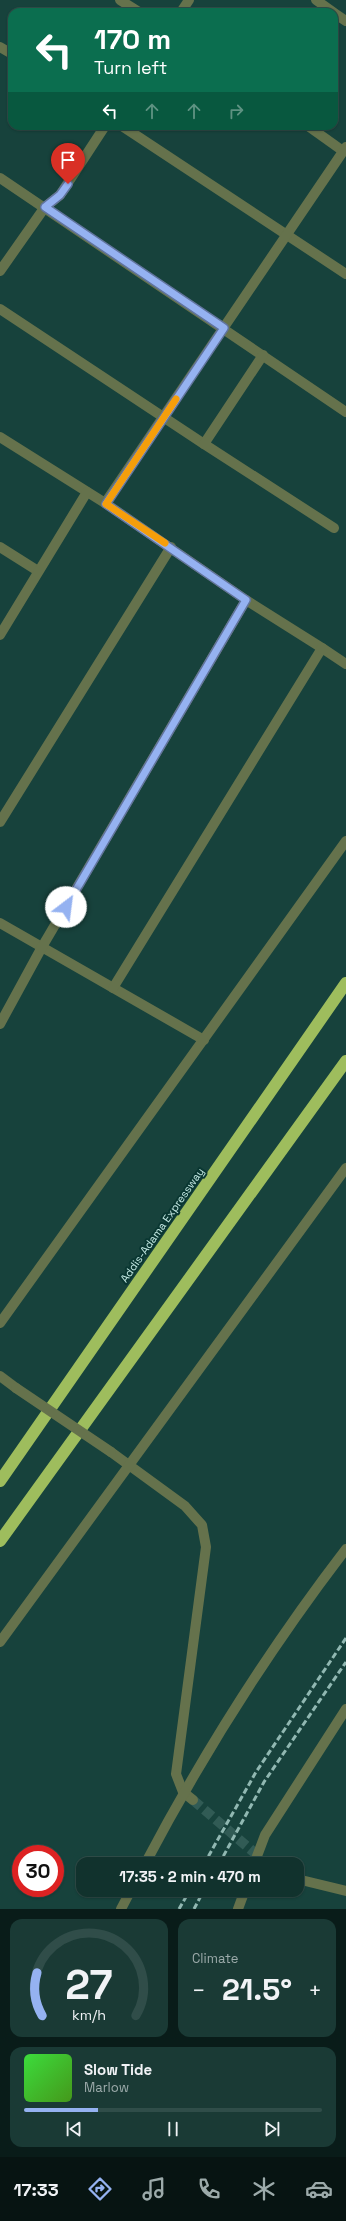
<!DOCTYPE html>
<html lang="en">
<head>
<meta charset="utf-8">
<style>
	:root { --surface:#11322d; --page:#1a3a35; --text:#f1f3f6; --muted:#9caaaa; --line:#304d49; --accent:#95b2f1 }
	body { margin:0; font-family:"Space Grotesk",sans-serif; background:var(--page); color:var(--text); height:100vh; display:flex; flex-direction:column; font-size:15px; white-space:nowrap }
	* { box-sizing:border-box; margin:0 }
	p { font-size:13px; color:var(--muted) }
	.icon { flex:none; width:22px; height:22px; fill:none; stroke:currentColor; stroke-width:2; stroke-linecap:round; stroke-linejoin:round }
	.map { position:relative; height:1909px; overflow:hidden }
	.drawer { display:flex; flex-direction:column; gap:10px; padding:10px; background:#091c19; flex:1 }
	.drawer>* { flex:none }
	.guide { position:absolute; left:8px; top:8px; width:330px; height:122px; border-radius:12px; box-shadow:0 1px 3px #0004,0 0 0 1px var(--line); background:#0b6e4f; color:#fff; overflow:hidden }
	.speed { position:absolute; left:12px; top:1845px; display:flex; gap:8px; font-size:20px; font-weight:700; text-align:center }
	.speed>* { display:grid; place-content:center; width:52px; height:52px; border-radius:50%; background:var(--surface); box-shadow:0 1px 3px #0004,0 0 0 1px var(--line); line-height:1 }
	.speed .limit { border:6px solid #d22; background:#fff; color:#111 }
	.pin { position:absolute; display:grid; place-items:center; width:34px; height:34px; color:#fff; margin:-41px -17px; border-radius:50% 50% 50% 0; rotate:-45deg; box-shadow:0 0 4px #0007 }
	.pin .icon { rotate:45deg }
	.me { position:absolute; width:44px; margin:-22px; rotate:30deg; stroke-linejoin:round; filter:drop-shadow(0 0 3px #0008) }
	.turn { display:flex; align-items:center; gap:14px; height:84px; padding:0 20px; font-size:18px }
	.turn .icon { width:52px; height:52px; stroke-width:2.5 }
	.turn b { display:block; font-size:28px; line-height:34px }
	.lanes { display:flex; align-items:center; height:38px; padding:0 20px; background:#0003; justify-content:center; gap:20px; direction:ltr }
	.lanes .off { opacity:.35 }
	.big { font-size:30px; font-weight:600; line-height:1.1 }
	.drawer .tile { flex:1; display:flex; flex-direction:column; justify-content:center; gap:6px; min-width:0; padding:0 14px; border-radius:12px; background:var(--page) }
	.drawer .dial { align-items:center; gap:0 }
	.dial svg { height:104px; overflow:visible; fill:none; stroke:var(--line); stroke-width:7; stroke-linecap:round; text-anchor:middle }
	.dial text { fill:var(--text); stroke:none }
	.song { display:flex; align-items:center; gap:12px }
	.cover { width:48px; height:48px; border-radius:6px; background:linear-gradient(135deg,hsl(120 70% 55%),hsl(100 70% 35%)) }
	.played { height:4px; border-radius:2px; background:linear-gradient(90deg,var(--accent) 25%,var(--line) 25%) }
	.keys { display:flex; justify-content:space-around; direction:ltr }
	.heat { display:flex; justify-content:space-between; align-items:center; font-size:22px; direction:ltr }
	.drawer .tiles { flex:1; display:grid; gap:10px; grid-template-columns:1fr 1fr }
	.tile:last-child { grid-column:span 2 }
	.trip { position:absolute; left:76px; top:1857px; width:228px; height:40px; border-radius:12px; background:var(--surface); box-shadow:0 1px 3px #0004,0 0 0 1px var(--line); font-weight:600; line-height:40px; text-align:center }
	.dock { display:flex; height:64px; justify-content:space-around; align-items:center; background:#071412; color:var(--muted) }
	.dock .icon { width:28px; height:28px }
	.dock .current { color:var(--accent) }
	.dock b { font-size:18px; color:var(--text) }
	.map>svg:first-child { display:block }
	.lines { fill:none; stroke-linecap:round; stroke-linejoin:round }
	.minor-tunnel { stroke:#315b55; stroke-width:10; stroke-dasharray:10 5; stroke-linecap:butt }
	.minor { stroke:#65724c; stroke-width:10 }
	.tertiary { stroke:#65724c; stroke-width:10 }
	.motorway { stroke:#9ebd5d; stroke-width:12 }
	.rail { stroke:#91b8b2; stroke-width:3; stroke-dasharray:6 3; stroke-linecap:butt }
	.minor-bridge { stroke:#65724c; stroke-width:10 }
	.route-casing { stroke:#61749d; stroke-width:10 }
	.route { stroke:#95b2f1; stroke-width:7 }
	.slow { stroke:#f59e0b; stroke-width:7 }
	.labels { text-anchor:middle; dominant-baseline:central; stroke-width:4; stroke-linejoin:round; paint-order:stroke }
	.street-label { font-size:11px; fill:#c4e9e3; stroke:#0a3732 }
</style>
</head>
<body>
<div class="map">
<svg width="346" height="1909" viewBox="0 0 346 1909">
	<rect width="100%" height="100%" fill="#17423c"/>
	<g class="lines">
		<path class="minor-tunnel" d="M193,1800L257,1855"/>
		<g class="minor">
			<path d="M120,0L139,12"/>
			<path d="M316,0L333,12"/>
			<path d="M181,12L189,0"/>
			<path d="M334,13L346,21"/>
			<path d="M0,47L12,54"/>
			<path d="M122,126L346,274"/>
			<path d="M308,126L343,151"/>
			<path d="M0,178L346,412"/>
			<path d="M0,271L45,207L60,195L105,126"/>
			<path d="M0,309L204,444"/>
			<path d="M263,355L204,444L334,528"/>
			<path d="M0,437L105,503L246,600L322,648"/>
			<path d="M105,503L346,147"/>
			<path d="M0,547L38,571"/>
			<path d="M0,635L87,492"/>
			<path d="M0,822L171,547"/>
			<path d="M0,923L204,1040"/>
			<path d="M113,988L322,648L346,664"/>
			<path d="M0,1024L42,947L246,600"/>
			<path d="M0,1376L16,1388"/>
			<path d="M111,1452L185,1506L202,1525L206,1547L176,1774L183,1792L193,1800"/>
			<path d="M145,1864C203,1754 270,1648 346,1549"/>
			<path d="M254,1864L265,1835L346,1709"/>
			<path d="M297,1879L346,1891"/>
			<path d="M121,1909L131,1890"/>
			<path d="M238,1909L245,1890"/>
		</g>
		<g class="tertiary">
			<path d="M0,1323L346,841"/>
			<path d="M0,1642L346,1168"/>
		</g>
		<g class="motorway">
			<path d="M0,1481L346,983"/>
			<path d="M0,1541L346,1061"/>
		</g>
		<g class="rail">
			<path d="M204,1864L256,1772L346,1638"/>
			<path d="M219,1864L264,1782L346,1662"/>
			<path d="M179,1909L190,1890"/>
			<path d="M194,1909L204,1890"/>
		</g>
		<path class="minor-bridge" d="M16,1388L111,1452"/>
	</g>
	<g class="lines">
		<defs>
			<path id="route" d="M66,907L246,600L106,504L224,328L45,207L60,195L68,184"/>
		</defs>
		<use href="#route" class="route-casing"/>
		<use href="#route" class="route"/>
		<path class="slow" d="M165,543L106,504L176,399"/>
	</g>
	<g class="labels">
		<g class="street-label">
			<text transform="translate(162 1225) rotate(-55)">Addis-Adama Expressway</text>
		</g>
	</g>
</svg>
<div class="speed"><div class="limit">30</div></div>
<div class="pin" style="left:68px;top:184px;background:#d93025"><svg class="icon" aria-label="arrive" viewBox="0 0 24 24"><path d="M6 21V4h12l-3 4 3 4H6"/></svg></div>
<svg class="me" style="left:66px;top:907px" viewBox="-20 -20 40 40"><circle r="19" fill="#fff"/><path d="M0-13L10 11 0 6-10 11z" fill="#95b2f1"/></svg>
<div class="trip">17:35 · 2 min · 470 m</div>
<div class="guide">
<div class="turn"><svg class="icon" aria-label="left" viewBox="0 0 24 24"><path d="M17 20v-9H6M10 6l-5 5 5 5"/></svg><div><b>170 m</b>Turn left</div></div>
<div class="lanes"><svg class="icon" aria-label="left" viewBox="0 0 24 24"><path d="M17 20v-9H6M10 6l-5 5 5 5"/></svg><svg class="icon off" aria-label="ahead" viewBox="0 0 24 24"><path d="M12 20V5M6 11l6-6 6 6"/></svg><svg class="icon off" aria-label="ahead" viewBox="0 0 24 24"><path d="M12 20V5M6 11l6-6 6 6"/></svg><svg class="icon off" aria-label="right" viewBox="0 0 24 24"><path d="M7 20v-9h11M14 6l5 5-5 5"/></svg></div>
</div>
</div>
<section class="drawer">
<div class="tiles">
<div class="tile dial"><svg viewBox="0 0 100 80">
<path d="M14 69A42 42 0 1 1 86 69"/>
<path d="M14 69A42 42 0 0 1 10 36" stroke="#95b2f1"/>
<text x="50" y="56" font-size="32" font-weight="700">27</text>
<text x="50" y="72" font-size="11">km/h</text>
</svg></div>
<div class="tile"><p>Climate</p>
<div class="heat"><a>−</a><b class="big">21.5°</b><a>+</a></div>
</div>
<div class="tile">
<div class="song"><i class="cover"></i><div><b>Slow Tide</b><p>Marlow</p></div></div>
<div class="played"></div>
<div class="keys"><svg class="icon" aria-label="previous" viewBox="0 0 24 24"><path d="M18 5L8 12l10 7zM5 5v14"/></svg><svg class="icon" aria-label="pause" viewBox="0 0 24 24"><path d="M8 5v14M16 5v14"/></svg><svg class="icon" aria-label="next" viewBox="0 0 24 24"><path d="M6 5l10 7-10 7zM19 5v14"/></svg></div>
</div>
</div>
</section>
<nav class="dock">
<b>17:33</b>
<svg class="icon current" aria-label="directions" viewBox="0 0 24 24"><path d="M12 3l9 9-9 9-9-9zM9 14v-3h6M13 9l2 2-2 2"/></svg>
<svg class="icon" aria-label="music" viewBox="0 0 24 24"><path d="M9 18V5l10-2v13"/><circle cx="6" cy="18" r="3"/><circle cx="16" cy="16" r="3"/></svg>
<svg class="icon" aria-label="phone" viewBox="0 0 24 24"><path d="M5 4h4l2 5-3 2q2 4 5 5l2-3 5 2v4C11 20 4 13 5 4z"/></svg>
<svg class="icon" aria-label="climate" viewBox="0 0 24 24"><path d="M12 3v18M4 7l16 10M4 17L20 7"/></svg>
<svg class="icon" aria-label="car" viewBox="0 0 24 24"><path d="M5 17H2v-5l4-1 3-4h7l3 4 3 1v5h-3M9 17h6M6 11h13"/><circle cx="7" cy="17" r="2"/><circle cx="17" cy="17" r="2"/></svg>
</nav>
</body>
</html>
